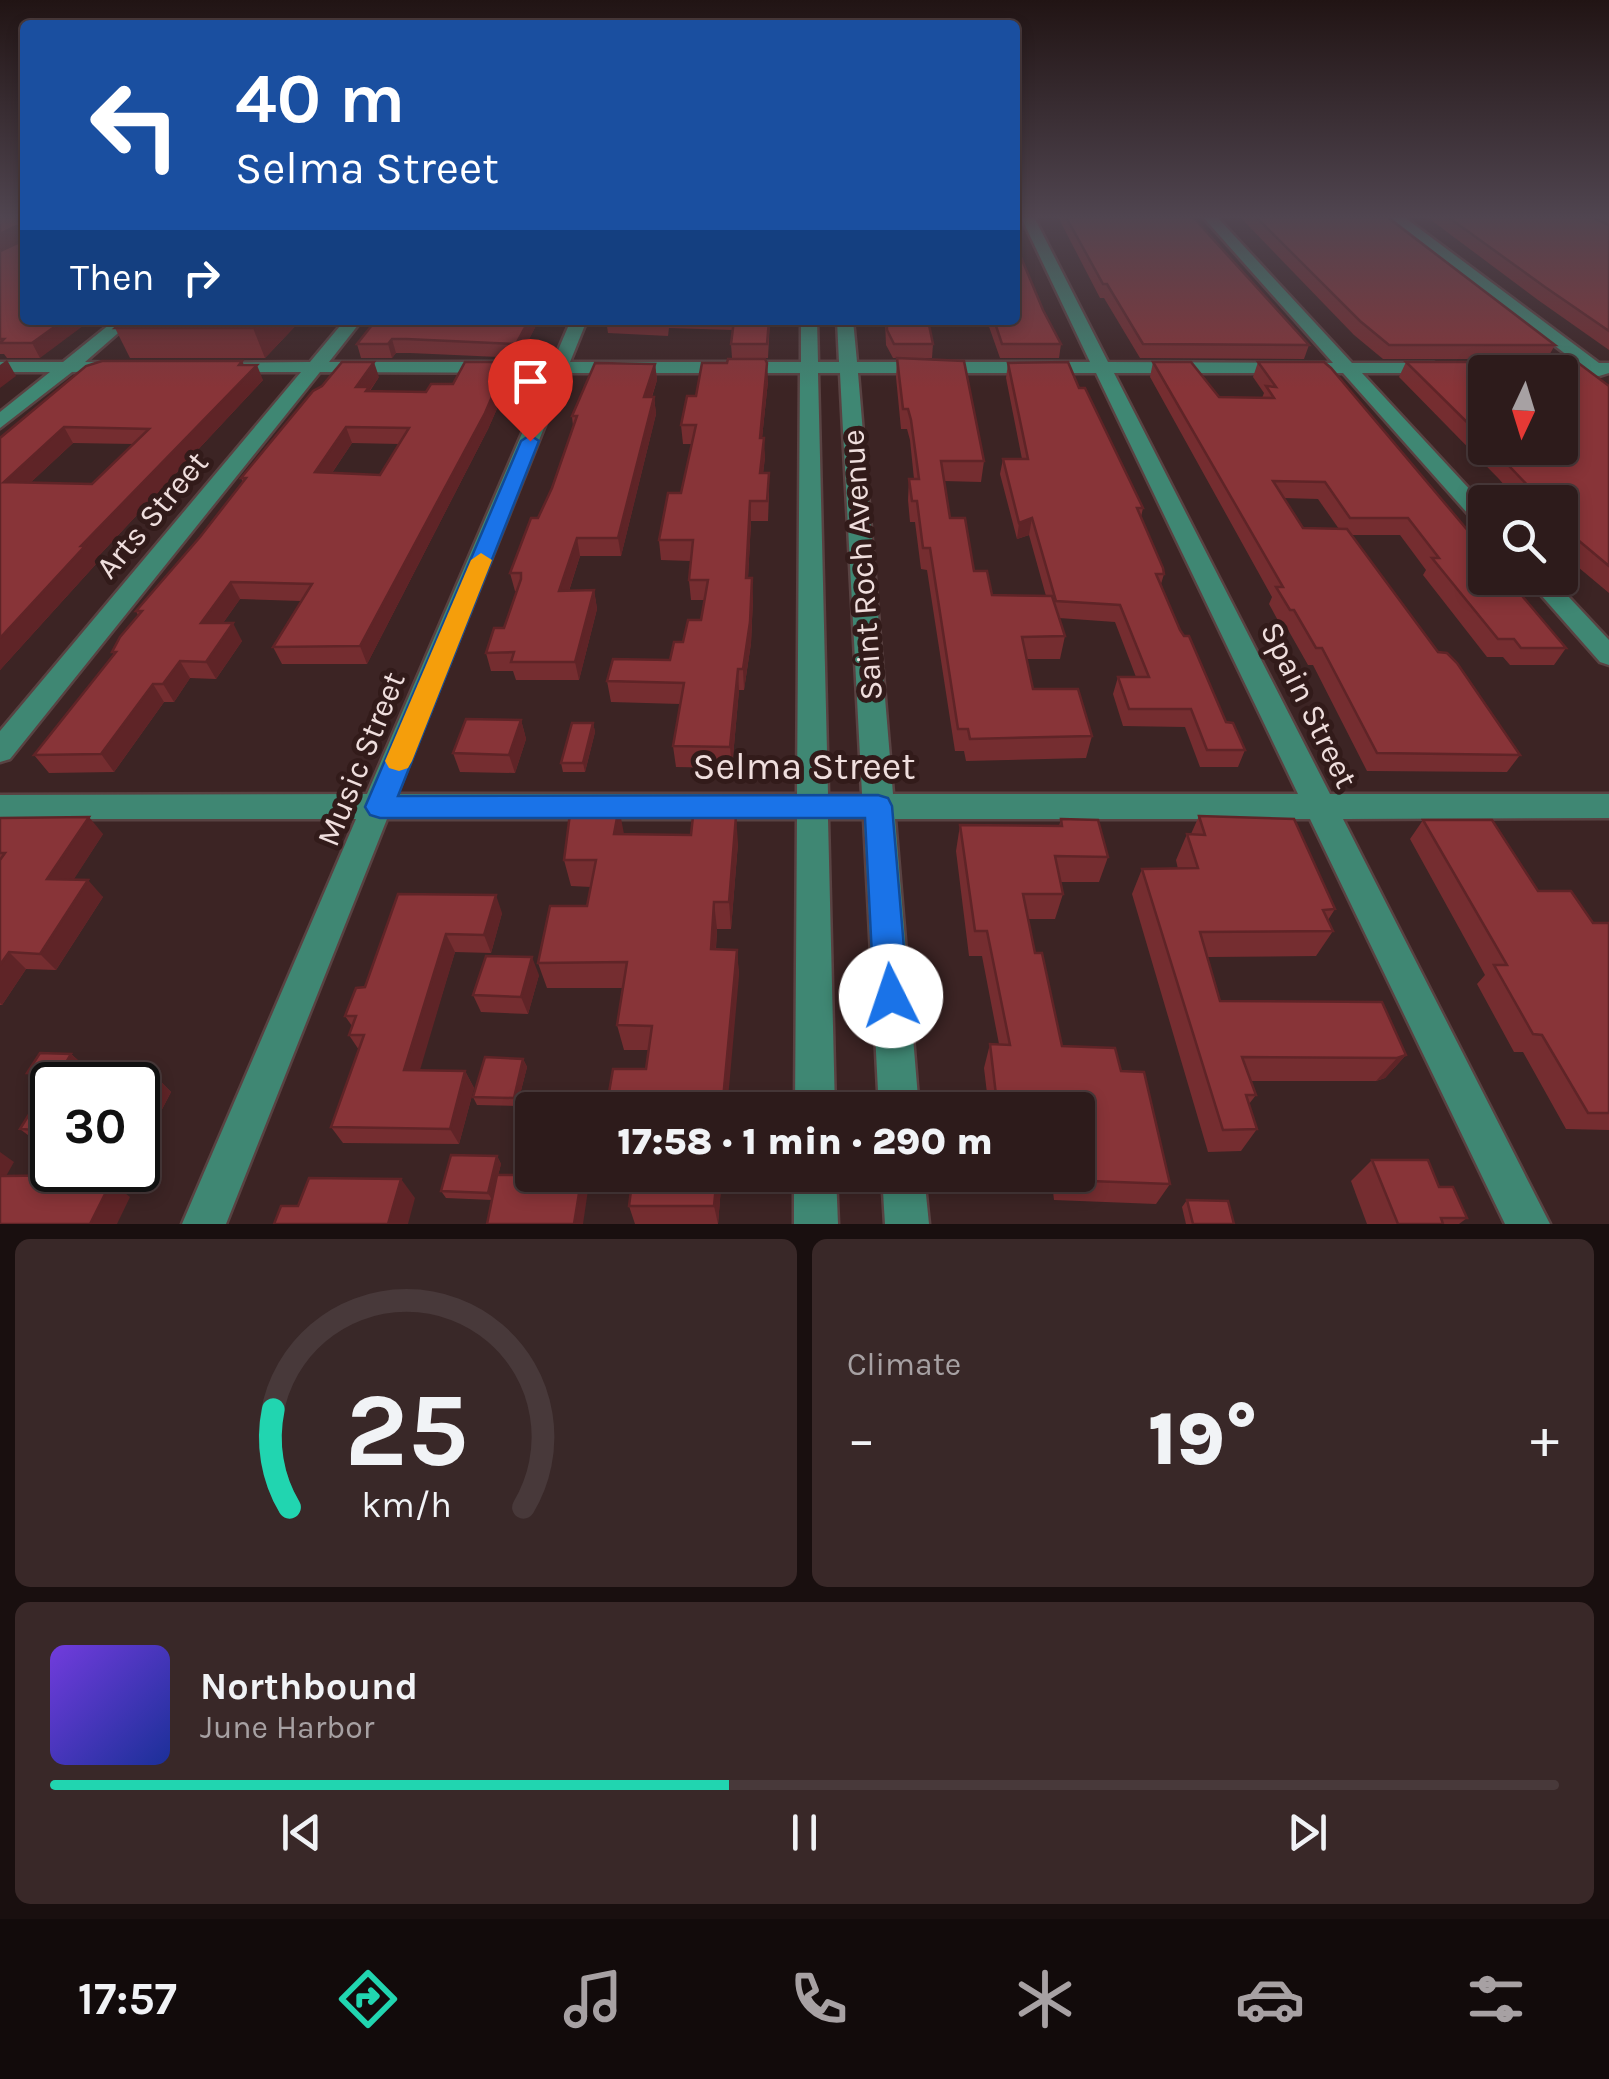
<!DOCTYPE html>
<html lang="en">
<head>
<meta charset="utf-8">
<style>
	:root { --surface:#2d1b1b; --page:#392828; --text:#f1f3f6; --muted:#a7a1a3; --line:#48393a; --accent:#21d5b0 }
	body { margin:0; font-family:Karla,sans-serif; background:var(--page); color:var(--text); height:100vh; display:flex; flex-direction:column; font-size:38px; white-space:nowrap }
	* { box-sizing:border-box; margin:0 }
	p { font-size:32px; color:var(--muted) }
	.icon { flex:none; width:55px; height:55px; fill:none; stroke:currentColor; stroke-width:2; stroke-linecap:round; stroke-linejoin:round }
	.map { position:relative; height:1224px; overflow:hidden }
	.side { display:flex; flex-direction:column; gap:15px; padding:15px; background:#190f0f; flex:1 }
	.side>* { flex:none }
	.hud { position:absolute; left:20px; top:20px; width:1000px; height:305px; border-radius:10px; box-shadow:0 5px 15px #0003,0 0 0 2px var(--line); background:#1a4fa0; color:#fff; overflow:hidden }
	.needle { width:65px; rotate:184deg }
	.controls { position:absolute; left:1468px; top:355px; display:grid; gap:20px }
	.controls a { display:grid; place-items:center; width:110px; height:110px; border-radius:10px; background:var(--surface); box-shadow:0 5px 15px #0003,0 0 0 2px var(--line); font-size:50px }
	.speed { position:absolute; left:30px; top:1062px; display:flex; gap:20px; font-size:50px; font-weight:700; text-align:center }
	.speed>* { display:grid; place-content:center; width:130px; height:130px; border-radius:50%; background:var(--surface); box-shadow:0 5px 15px #0003,0 0 0 2px var(--line); line-height:1 }
	.speed .limit { border:5px solid #111; border-radius:15px; background:#fff; color:#111 }
	.pin { position:absolute; display:grid; place-items:center; width:85px; height:85px; color:#fff; margin:-102px -42px; border-radius:50% 50% 50% 0; rotate:-45deg; box-shadow:0 0 10px #0007 }
	.pin .icon { rotate:45deg }
	.me { position:absolute; width:110px; margin:-55px; rotate:356deg; stroke-linejoin:round; filter:drop-shadow(0 0 8px #0008) }
	.turn { display:flex; align-items:center; gap:35px; height:210px; padding:0 50px; font-size:45px }
	.turn .icon { width:130px; height:130px; stroke-width:2.5 }
	.turn b { display:block; font-size:70px; line-height:85px }
	.then { display:flex; align-items:center; height:95px; padding:0 50px; background:#0003; gap:20px; font-size:38px }
	.big { font-size:75px; font-weight:800; line-height:1.1 }
	.side .card { flex:1; display:flex; flex-direction:column; justify-content:center; gap:15px; min-width:0; padding:0 35px; border-radius:15px; background:var(--page) }
	.side .dial { align-items:center; gap:0 }
	.dial svg { height:260px; overflow:visible; fill:none; stroke:var(--line); stroke-width:7; stroke-linecap:round; text-anchor:middle }
	.dial text { fill:var(--text); stroke:none }
	.song { display:flex; align-items:center; gap:30px }
	.cover { width:120px; height:120px; border-radius:15px; background:linear-gradient(135deg,hsl(260 70% 55%),hsl(230 70% 35%)) }
	.played { height:10px; border-radius:5px; background:linear-gradient(90deg,var(--accent) 45%,var(--line) 45%) }
	.keys { display:flex; justify-content:space-around; direction:ltr }
	.heat { display:flex; justify-content:space-between; align-items:center; font-size:55px; direction:ltr }
	.side .tiles { flex:1; display:grid; gap:15px; grid-template-columns:1fr 1fr }
	.card:last-child { grid-column:span 2 }
	.trip { position:absolute; left:515px; top:1092px; width:580px; height:100px; border-radius:10px; background:var(--surface); box-shadow:0 5px 15px #0003,0 0 0 2px var(--line); font-weight:800; line-height:100px; text-align:center }
	.dock { display:flex; height:160px; justify-content:space-around; align-items:center; background:#120b0b; color:var(--muted) }
	.dock .icon { width:70px; height:70px }
	.dock .selected { color:var(--accent) }
	.dock b { font-size:45px; color:var(--text) }
	.map>svg:first-child { display:block }
	.lines { fill:none; stroke-linecap:round; stroke-linejoin:round }
	.minor-casing { stroke:#594242; stroke-width:5 }
	.minor { fill:#3f8773; fill-rule:evenodd }
	.wall { fill:#752d30; fill-rule:evenodd }
	.shaded-wall { fill:#5f2427 }
	.building { fill:#883438; stroke:#5f2427; stroke-width:2.5; fill-rule:evenodd }
	.route { fill:#1a73e8; stroke:#114b97; stroke-width:2.5 }
	.slow { fill:#f59e0b }
	.labels { text-anchor:middle; dominant-baseline:central; stroke-width:10; stroke-linejoin:round; paint-order:stroke }
	.street-label { font-size:32px; fill:#efdedd; stroke:#321b1a }
	.near-street-label { font-size:38px; fill:#efdedd; stroke:#321b1a }
</style>
</head>
<body>
<div class="map">
<svg width="1609" height="1224" viewBox="0 0 1609 1224">
	<rect width="100%" height="100%" fill="#3c2424"/>
	<g class="lines">
		<defs>
			<g id="minor">
				<path d="M1021,217H1034L1108,362L1333,363L1203,217H1217L1352,363H1434L1443,368L1434,373H1362L1485,506V526L1477,524L1343,373H1114L1330,794H1609V818L1343,819L1550,1224H1505L1310,819H895L919,1110H879L864,819H828L835,1110H795L797,819H387L226,1224H182L356,819H0V795L367,794L548,373L320,372L10,759L0,762V731L301,372H224L215,367L218,363L310,362L345,320H362L329,362H553L571,320H587L570,362H801V320H817L818,362H839L837,320H853L857,362H1090ZM566,373H800L797,794H397ZM818,373H840L862,794H828ZM858,373H1096L1298,794H893Z"/>
				<path d="M1390,217H1404L1599,363H1609V373L1599,376L1548,372V364L1577,363Z"/>
				<path d="M115,320H133L85,362L125,363V371L72,372L0,428V412L50,372H0V362H63Z"/>
				<path d="M1526,578H1551L1609,640V665L1600,662Z"/>
				<path d="M794,1175H836L838,1224H794Z"/>
				<path d="M882,1175H924L929,1224H885Z"/>
			</g>
		</defs>
		<use href="#minor" class="minor-casing"/>
		<use href="#minor" class="minor"/>
	</g>
	<g class="wall">
		<path d="M0,217H25L40,358H7L4,354H0V251L20,242V240Z"/>
		<path d="M1058,217H1193L1309,345L1304,359L1140,358L1104,298H1100Z"/>
		<path d="M1240,217H1387L1555,345L1547,359H1383L1354,335Z"/>
		<path d="M1427,217H1609V350L1538,300Z"/>
		<path d="M1043,310L1061,344L1059,358H1000L987,321L938,320V324H929L933,344L932,358H905L984,461L981,482L944,481L950,518L974,571L992,595L1046,596L1029,535L1017,539L1000,474L1003,459H1022L1006,378L1008,363L1079,388L1143,508L1141,517L1164,574L1161,584L1180,630L1226,722L1245,750L1238,767H1200L1185,727L1123,726L1113,694L1118,677H1136L1115,622L1059,618L1065,636L1060,659H1027L1033,689L1092,736L1086,758L966,761L964,751H955L927,570L921,569L915,522H910L908,500L909,479H914L910,440L907,429H901L896,377L897,358H893L886,345L885,320H1015Z"/>
		<path d="M301,320L265,358H130L115,328Z"/>
		<path d="M539,320L519,358L410,353H396L392,358H361L357,344Z"/>
		<path d="M606,320H770L768,358H732L731,344L733,330L669,328L668,336L608,333Z"/>
		<path d="M242,361L244,365L263,380L94,561L96,564L0,670V438ZM73,443L133,444L92,484L31,482Z"/>
		<path d="M1153,362L1219,397L1262,398L1264,393L1253,377L1258,362L1566,648L1554,665H1510L1503,657H1487L1423,575L1426,570L1400,535H1351L1438,652L1520,755L1507,772L1367,771L1313,665H1308L1287,628H1282L1269,604L1272,597L1150,377ZM1284,498L1318,499L1339,529L1303,528Z"/>
		<path d="M1406,362L1609,386V593L1560,552V502H1515L1517,500L1499,479L1399,377ZM1485,372L1560,448H1485Z"/>
		<path d="M655,364L657,380L652,397H654L656,414L621,556H580L569,591L594,590L597,609L579,680H516L513,671H491L486,653L504,628L517,591H515L510,573L552,488L573,426L572,416Z"/>
		<path d="M379,377L370,391L426,392L453,384L511,377L488,429L367,664H282L273,647L301,601L240,599L223,623L242,641L216,679L190,678L174,702H164L114,772L49,773L34,755L114,655L112,652L138,615L136,611L200,537L243,482L241,478ZM352,443L399,444L380,475L332,473Z"/>
		<path d="M768,381L762,438L765,457L763,473L769,493L768,521H751L748,578L753,598L751,643L744,690H739L732,768L676,767L673,746L680,704L611,702L607,681L670,660L701,620L704,600H691L689,580L691,561L661,560L659,540L681,493L692,444H683L681,425L696,396Z"/>
		<path d="M521,720L526,739L515,773L460,772L453,753Z"/>
		<path d="M593,723L595,732L585,772H563L561,763Z"/>
		<path d="M1199,816L1335,909L1328,920L1333,931L1316,956L1208,957L1220,1001L1406,1055L1385,1078L1376,1081H1251L1256,1095L1249,1104L1257,1129L1241,1151L1208,1152L1132,894L1142,869H1178L1176,860L1187,834H1191Z"/>
		<path d="M0,818L103,834L73,880L103,897L56,970L26,969L2,1005H0Z"/>
		<path d="M1061,819L1108,857L1099,882H1061L1063,894L1055,919H1028L1035,953L1062,1046L1121,1071L1170,1184L1156,1204L1054,1200L1051,1175H1078V1110H989L984,1068L990,1044H999L982,956H969L956,851L960,825L1059,826Z"/>
		<path d="M1423,820L1593,923H1609V1130L1566,1129L1523,1052H1514L1477,984L1485,975L1410,839Z"/>
		<path d="M624,834L738,843L731,929H717L716,949L737,950L739,976L646,1069L649,1050H624L617,1025L623,988H547L538,963L587,906L591,887L571,886L564,860Z"/>
		<path d="M398,894L502,913L491,953L455,952L419,1070L465,1071L474,1088L459,1144L343,1143L331,1127L359,1050L349,1035L352,1026L345,1016L365,987Z"/>
		<path d="M539,975L528,1014L481,1012L473,995Z"/>
		<path d="M71,1054L80,1062L78,1067L154,1075L171,1092L147,1138H138V1085H52V1146L41,1145L20,1129L49,1082L37,1081L27,1073Z"/>
		<path d="M523,1059L527,1067L517,1106L477,1105L473,1097Z"/>
		<path d="M497,1156L501,1164L498,1175L588,1190L492,1200L446,1198L441,1191Z"/>
		<path d="M1372,1160L1439,1187L1467,1218L1459,1224H1367L1351,1181Z"/>
		<path d="M722,1175L718,1224H635L629,1206Z"/>
		<path d="M1187,1200L1234,1224H1186L1182,1207Z"/>
	</g>
	<g class="shaded-wall">
		<path d="M16,226L23,239L0,251V234Z"/>
		<path d="M64,320H91L40,358L32,343Z"/>
		<path d="M261,320H301L265,358L253,328Z"/>
		<path d="M529,320H539L519,358L516,344Z"/>
		<path d="M392,339L396,353L392,358L388,344Z"/>
		<path d="M7,360L16,376L0,388V365Z"/>
		<path d="M242,361L248,374L257,365L263,380L94,561L96,564L0,670V638Z"/>
		<path d="M374,362L379,377L370,390L374,403L356,387Z"/>
		<path d="M507,362L511,377L488,429L367,664L360,646Z"/>
		<path d="M767,363L768,381L760,457V438Z"/>
		<path d="M655,364L657,380L646,414L644,397Z"/>
		<path d="M654,397L656,414L621,556L618,538Z"/>
		<path d="M64,427L73,443L14,498L4,482Z"/>
		<path d="M346,427L352,443L321,489L315,472Z"/>
		<path d="M764,438L765,457L761,493L760,473Z"/>
		<path d="M750,501L751,521L747,598L746,578Z"/>
		<path d="M1032,518L1029,535L1017,539L1019,523Z"/>
		<path d="M577,538L580,556L563,609L559,591Z"/>
		<path d="M752,578L753,598L751,643L744,690L743,669Z"/>
		<path d="M231,582L240,599L211,640L201,623Z"/>
		<path d="M594,590L597,609L579,680L575,662Z"/>
		<path d="M233,623L242,641L216,679L206,662Z"/>
		<path d="M180,661L190,678L174,702L163,684Z"/>
		<path d="M738,669L739,690L732,768L730,747Z"/>
		<path d="M153,684L164,702L114,772L101,754Z"/>
		<path d="M521,720L526,739L515,773L509,755Z"/>
		<path d="M593,723L595,732L585,772L583,763Z"/>
		<path d="M619,807L624,834H614Z"/>
		<path d="M736,816L738,843L731,929L729,902Z"/>
		<path d="M89,817L103,834L63,896L47,879Z"/>
		<path d="M88,880L103,897L56,970L40,954Z"/>
		<path d="M496,895L502,913L491,953L484,935Z"/>
		<path d="M714,902L717,929L714,975L711,949Z"/>
		<path d="M446,934L455,952L415,1087L404,1070Z"/>
		<path d="M737,950L739,976L727,1110H722Z"/>
		<path d="M9,952L26,969L2,1005L0,1003V965Z"/>
		<path d="M532,957L539,975L528,1014L521,997Z"/>
		<path d="M71,1054L80,1062L68,1082L59,1074Z"/>
		<path d="M1406,1055L1385,1078L1376,1081L1397,1058Z"/>
		<path d="M523,1059L527,1067L517,1106L514,1098Z"/>
		<path d="M138,1069L151,1082L154,1075L171,1092L147,1138L138,1130L135,1075Z"/>
		<path d="M465,1071L474,1088L459,1144L450,1129Z"/>
		<path d="M0,1152L14,1162L0,1187Z"/>
		<path d="M497,1156L501,1164L492,1200L488,1193Z"/>
		<path d="M98,1175L110,1184L111,1182L130,1197L117,1224H90L95,1183Z"/>
		<path d="M582,1175L588,1190L583,1224H574Z"/>
		<path d="M717,1175H722L718,1224L714,1206Z"/>
		<path d="M401,1179L415,1198L408,1224H388Z"/>
	</g>
	<g class="building">
		<path d="M0,217H25V320H64L32,343H0L4,339H0V251L20,242L21,227L16,226L0,234Z"/>
		<path d="M1066,217H1193L1309,345L1143,344L1107,284H1103Z"/>
		<path d="M1256,217H1387L1555,345H1389L1360,321Z"/>
		<path d="M1448,217H1592L1609,225V331L1545,287Z"/>
		<path d="M1015,243L1043,310L1061,344H1002L994,320H1015Z"/>
		<path d="M124,320H261L253,328H115Z"/>
		<path d="M376,320H529L516,344L406,339H392L388,344H357Z"/>
		<path d="M630,320H667L666,322Z"/>
		<path d="M734,320H769L767,344H731Z"/>
		<path d="M887,320H928L933,344H894L887,330Z"/>
		<path d="M897,358L964,361L984,461H941L950,518H965L974,571H987L992,595L1052,596L1065,636L1022,637L1033,689H1078L1092,736L970,739L968,729H958L930,548H923L917,501H912L909,479H919L911,420L908,409H903Z"/>
		<path d="M728,359H765L767,363L760,438H764L760,473H769L767,501H750L746,578H752L750,622L743,669H738L730,747L673,746L684,683L607,681L613,659L670,660L674,642H683L688,620H701L708,580H689L693,540H659L668,493H681L696,425H681L687,396H696L702,363H727Z"/>
		<path d="M102,361H242L239,365H257L81,546H85L0,638V438L86,366ZM64,427L149,429L92,484L4,482Z"/>
		<path d="M342,362H374L356,387H369L366,391L426,392L431,384H453L465,362H507L485,413L360,646L273,647L312,584L231,582L201,623H233L206,662L180,661L163,684H153L101,754L34,755L116,652H112L120,637L142,611H136L200,537L246,478H241L313,391L322,386ZM346,427L409,428L380,475L315,472Z"/>
		<path d="M1068,362L1079,388H1085L1143,508H1137L1163,568L1164,574H1156L1180,630L1184,636H1189L1226,722L1233,723L1245,750H1207L1191,709H1129L1118,677H1149L1120,605L1056,601L1032,518L1019,523L1003,459H1028L1008,363Z"/>
		<path d="M1153,362H1191L1219,397L1274,398L1266,386L1276,387L1258,362H1324L1331,368L1485,551V578H1507L1566,648H1521L1514,639H1498L1432,558H1439L1408,518H1350L1325,482L1273,481L1303,528L1347,529L1438,652L1447,653L1457,663L1520,755L1377,753L1322,648H1316L1294,610H1290L1276,587H1283Z"/>
		<path d="M1406,362H1577L1609,386V566L1560,525V502H1538L1524,488H1530L1492,448H1560V372H1485V440Z"/>
		<path d="M595,363L655,364L644,397H654L618,538H577L559,591L594,590L575,662H511L514,652L486,653L494,628H504L521,579V573H510L531,518H538L552,488L577,416H572Z"/>
		<path d="M466,719L521,720L509,755L453,753Z"/>
		<path d="M572,723H593L583,763H561Z"/>
		<path d="M571,806L619,807L614,834L691,835L693,816H736L729,902H714L711,949L737,950L722,1110H606L613,1069H646L652,1026L617,1025L627,962L538,963L550,906H587L596,860H564Z"/>
		<path d="M1199,816L1294,819L1335,909L1323,910L1333,931L1200,932L1220,1001L1382,1002L1406,1055L1397,1058L1242,1057L1256,1095H1246L1257,1129L1223,1130L1142,869L1198,868L1187,834L1205,835Z"/>
		<path d="M89,817L47,879L88,880L40,954L9,952L0,965V860L5,853H0V818Z"/>
		<path d="M1061,819L1098,820L1108,857L1055,856L1063,894H1023L1035,953H1042L1062,1046L1115,1048L1121,1071L1144,1072L1170,1184L1064,1180L1063,1175H1078V1110H1053L1051,1097L996,1095L990,1044L1010,1045L987,931H975L960,825L1062,826Z"/>
		<path d="M1423,820H1492L1538,891H1571L1593,923H1609V1113H1588L1542,1035L1533,1034L1494,965H1507Z"/>
		<path d="M398,894L496,895L484,935L446,934L404,1070L465,1071L450,1129L331,1127L364,1035H349L356,1016H345L356,988L365,987Z"/>
		<path d="M486,956L532,957L521,997L473,995Z"/>
		<path d="M40,1053L71,1054L64,1066H59L54,1074L27,1073Z"/>
		<path d="M485,1057L523,1059L514,1098L473,1097Z"/>
		<path d="M59,1066L138,1069L135,1075H154L138,1107V1085H52V1131L20,1129Z"/>
		<path d="M451,1155L497,1156L488,1193L441,1191Z"/>
		<path d="M1372,1160H1428L1439,1187H1453L1467,1218H1441L1443,1224H1398Z"/>
		<path d="M98,1175L95,1183L111,1182L90,1224H0V1176Z"/>
		<path d="M497,1175H582L574,1224H487Z"/>
		<path d="M633,1175H717L714,1206H629Z"/>
		<path d="M309,1178L401,1179L388,1224H274L281,1206H298Z"/>
		<path d="M1187,1200L1228,1201L1234,1224H1193Z"/>
	</g>
	<linearGradient id="sky" x2="0" y2="1"><stop stop-color="#211414"/><stop offset="0.56" stop-color="#504550"/><stop offset="1" stop-color="#504550" stop-opacity="0"/></linearGradient>
	<rect width="1609" height="388" fill="url(#sky)"/>
	<path class="route" d="M530,435L539,441L398,796L878,795L888,798L892,806L908,996L903,1007L891,1012L879,1007L874,996L865,818H380L370,815L365,807L521,441Z"/>
	<path class="slow" d="M481,553L492,560L412,761L408,768L399,771L389,768L385,761L471,560Z"/>
	<g class="labels">
		<g class="street-label">
			<text transform="translate(152 515) rotate(-50)">Arts Street</text>
			<text transform="translate(862 565) rotate(-94)">Saint Roch Avenue</text>
			<text transform="translate(1309 705) rotate(64)">Spain Street</text>
			<text transform="translate(361 759) rotate(-68)">Music Street</text>
		</g>
		<g class="near-street-label">
			<text x="804" y="766">Selma Street</text>
		</g>
	</g>
</svg>
<div class="controls">
<a><svg class="needle" viewBox="-14 -14 28 28"><path d="M0-13l5 13h-10z" fill="#e53935"/><path d="M0 13l5-13h-10z" fill="#a7a1a3"/></svg></a>
<a><svg class="icon" aria-label="search" viewBox="0 0 24 24"><circle cx="10" cy="10" r="6"/><path d="M15 15l6 6"/></svg></a>
</div>
<div class="speed"><div class="limit">30</div></div>
<div class="pin" style="left:530px;top:441px;background:#d93025"><svg class="icon" aria-label="arrive" viewBox="0 0 24 24"><path d="M6 21V4h12l-3 4 3 4H6"/></svg></div>
<svg class="me" style="left:891px;top:996px" viewBox="-20 -20 40 40"><circle r="19" fill="#fff"/><path d="M0-13L10 11 0 6-10 11z" fill="#1a73e8"/></svg>
<div class="trip">17:58 · 1 min · 290 m</div>
<div class="hud">
<div class="turn"><svg class="icon" aria-label="left" viewBox="0 0 24 24"><path d="M17 20v-9H6M10 6l-5 5 5 5"/></svg><div><b>40 m</b>Selma Street</div></div>
<div class="then">Then<svg class="icon" aria-label="right" viewBox="0 0 24 24"><path d="M7 20v-9h11M14 6l5 5-5 5"/></svg></div>
</div>
</div>
<section class="side">
<div class="tiles">
<div class="card dial"><svg viewBox="0 0 100 80">
<path d="M14 69A42 42 0 1 1 86 69"/>
<path d="M14 69A42 42 0 0 1 9 39" stroke="#21d5b0"/>
<text x="50" y="56" font-size="32" font-weight="700">25</text>
<text x="50" y="72" font-size="11">km/h</text>
</svg></div>
<div class="card"><p>Climate</p>
<div class="heat"><a>−</a><b class="big">19°</b><a>+</a></div>
</div>
<div class="card">
<div class="song"><i class="cover"></i><div><b>Northbound</b><p>June Harbor</p></div></div>
<div class="played"></div>
<div class="keys"><svg class="icon" aria-label="previous" viewBox="0 0 24 24"><path d="M18 5L8 12l10 7zM5 5v14"/></svg><svg class="icon" aria-label="pause" viewBox="0 0 24 24"><path d="M8 5v14M16 5v14"/></svg><svg class="icon" aria-label="next" viewBox="0 0 24 24"><path d="M6 5l10 7-10 7zM19 5v14"/></svg></div>
</div>
</div>
</section>
<nav class="dock">
<b>17:57</b>
<svg class="icon selected" aria-label="directions" viewBox="0 0 24 24"><path d="M12 3l9 9-9 9-9-9zM9 14v-3h6M13 9l2 2-2 2"/></svg>
<svg class="icon" aria-label="music" viewBox="0 0 24 24"><path d="M9 18V5l10-2v13"/><circle cx="6" cy="18" r="3"/><circle cx="16" cy="16" r="3"/></svg>
<svg class="icon" aria-label="phone" viewBox="0 0 24 24"><path d="M5 4h4l2 5-3 2q2 4 5 5l2-3 5 2v4C11 20 4 13 5 4z"/></svg>
<svg class="icon" aria-label="climate" viewBox="0 0 24 24"><path d="M12 3v18M4 7l16 10M4 17L20 7"/></svg>
<svg class="icon" aria-label="car" viewBox="0 0 24 24"><path d="M5 17H2v-5l4-1 3-4h7l3 4 3 1v5h-3M9 17h6M6 11h13"/><circle cx="7" cy="17" r="2"/><circle cx="17" cy="17" r="2"/></svg>
<svg class="icon" aria-label="filters" viewBox="0 0 24 24"><path d="M4 7h16M4 17h16"/><circle cx="9" cy="7" r="2"/><circle cx="15" cy="17" r="2"/></svg>
</nav>
</body>
</html>
